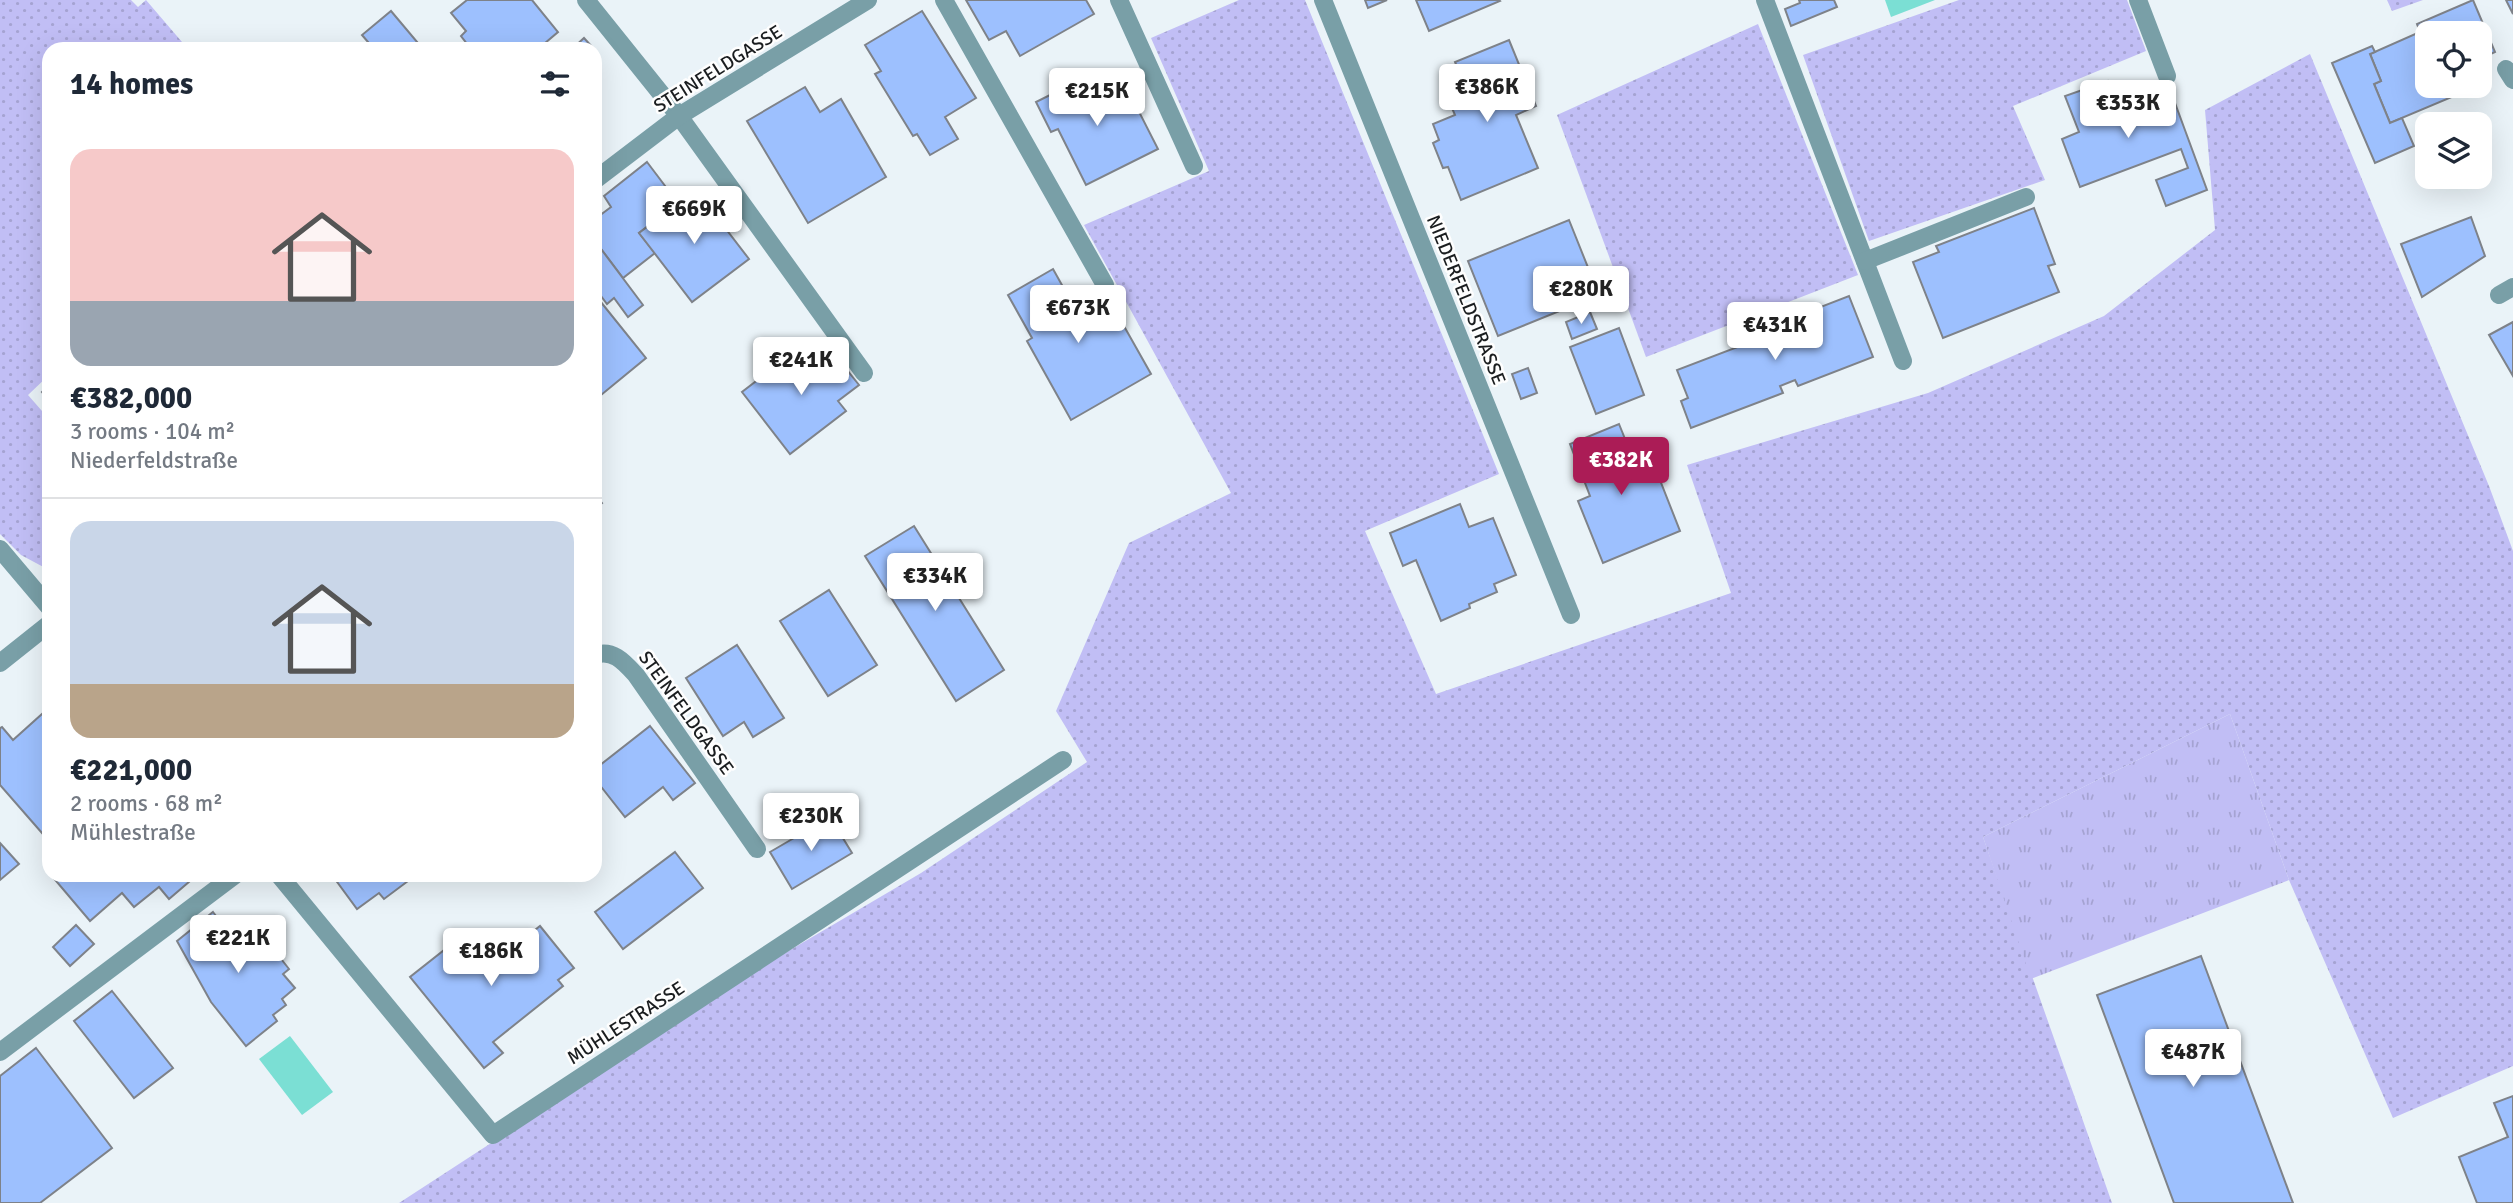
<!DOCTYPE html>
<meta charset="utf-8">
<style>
body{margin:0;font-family:Signika,sans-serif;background:#f2f2f3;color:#1f2937;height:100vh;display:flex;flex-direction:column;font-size:26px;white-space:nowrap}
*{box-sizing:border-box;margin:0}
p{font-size:23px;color:#747a83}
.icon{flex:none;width:38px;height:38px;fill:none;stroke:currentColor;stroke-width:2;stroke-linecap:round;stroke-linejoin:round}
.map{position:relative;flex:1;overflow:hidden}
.panel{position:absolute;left:42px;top:42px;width:560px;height:840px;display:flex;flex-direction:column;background:#fff;border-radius:21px;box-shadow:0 7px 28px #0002}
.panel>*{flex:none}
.fabs{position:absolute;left:2415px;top:21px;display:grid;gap:14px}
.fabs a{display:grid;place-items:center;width:77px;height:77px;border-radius:14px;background:#fff;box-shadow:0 7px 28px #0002;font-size:35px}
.price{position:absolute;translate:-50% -60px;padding:0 16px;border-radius:7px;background:#fff;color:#222;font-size:23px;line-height:46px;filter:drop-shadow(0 2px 4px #0008)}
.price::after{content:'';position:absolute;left:50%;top:42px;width:21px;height:16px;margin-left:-10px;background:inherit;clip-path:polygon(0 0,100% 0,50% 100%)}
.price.current{background:#ab1c56;color:#fff}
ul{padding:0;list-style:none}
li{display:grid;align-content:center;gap:14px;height:371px;padding:0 28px}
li+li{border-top:2px solid #e0e1e3}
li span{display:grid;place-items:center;height:217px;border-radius:21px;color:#555}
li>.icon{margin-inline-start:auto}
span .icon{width:126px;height:126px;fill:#fffc;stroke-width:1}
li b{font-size:30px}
h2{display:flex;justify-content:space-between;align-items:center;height:84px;padding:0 28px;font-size:30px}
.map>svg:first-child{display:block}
</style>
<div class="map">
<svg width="2513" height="1203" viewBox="0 0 2513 1203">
<defs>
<pattern id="grass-dots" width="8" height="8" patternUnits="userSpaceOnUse" patternTransform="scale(1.75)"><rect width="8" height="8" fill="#c1bef5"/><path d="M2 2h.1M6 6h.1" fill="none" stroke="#a5a3d2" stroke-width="1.8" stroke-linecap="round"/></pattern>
<pattern id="park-tufts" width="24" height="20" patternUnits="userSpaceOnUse" patternTransform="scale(1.75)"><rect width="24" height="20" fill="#c1bef5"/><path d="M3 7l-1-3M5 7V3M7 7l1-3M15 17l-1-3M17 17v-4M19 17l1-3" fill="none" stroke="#a5a3d2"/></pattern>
</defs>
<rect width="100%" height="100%" fill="#eaf3f8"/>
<g fill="url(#grass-dots)">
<path d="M 0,0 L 131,0 L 138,7 L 146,0 L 188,49 L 49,49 L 49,375 L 28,395 L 49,419 L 49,570 L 21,555 L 0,534 Z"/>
<path d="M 1239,0 L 1305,0 L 1499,474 L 1365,531 L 1436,694 L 1731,593 L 1687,465 L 1928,393 L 2104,316 L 2215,230 L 2205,110 L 2310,54 L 2489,486 L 2513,551 L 2513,1066 L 2393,1118 L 2289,880 L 2230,714 L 1983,837 L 2112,1203 L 399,1203 L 763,966 L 921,873 L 1087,762 L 1056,711 L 1129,543 L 1231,493 L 1084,225 L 1209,171 L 1151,38 Z"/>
<path d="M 1959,0 L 2127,0 L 2146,51 L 2013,106 L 2045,180 L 1869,241 L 1803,55 Z"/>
<path d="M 2387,0 L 2423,0 L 2392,11 Z"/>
<path d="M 1758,24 L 1858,275 L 1646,357 L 1557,115 Z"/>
</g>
<path fill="url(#park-tufts)" d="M 2230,714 L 2289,880 L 2031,979 L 1983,837 Z"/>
<g fill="#7bdfd4">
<path d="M 1885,0 L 1935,0 L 1891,17 Z"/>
<path d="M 290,1036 L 333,1092 L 302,1115 L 259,1059 Z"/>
</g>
<g fill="#9dc0fe" stroke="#7e8289" stroke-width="2">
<path d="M 467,0 L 532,0 L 558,32 L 538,49 L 471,49 L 461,36 L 466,31 L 451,13 Z"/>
<path d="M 966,0 L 1086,0 L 1094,14 L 1020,56 L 1006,31 L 989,40 Z"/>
<path d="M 1365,0 L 1387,0 L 1368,8 Z"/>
<path d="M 1416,0 L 1499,0 L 1500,1 L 1429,31 Z"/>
<path d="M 1799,0 L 1834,0 L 1837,7 L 1791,26 L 1785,9 L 1800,3 Z"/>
<path d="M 2473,0 L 2495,52 L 2480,59 L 2480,33 L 2427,33 L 2427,86 L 2464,86 L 2466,91 L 2390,123 L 2374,84 L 2381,81 L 2370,54 L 2420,32 L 2417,24 Z"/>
<path d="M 2506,0 L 2513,0 L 2513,14 Z"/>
<path d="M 391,11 L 423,49 L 374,49 L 362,35 Z"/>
<path d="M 922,11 L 976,98 L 945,117 L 958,139 L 930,155 L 917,134 L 913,136 L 875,74 L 881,71 L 865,45 Z"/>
<path d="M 584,38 L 594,49 L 572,49 Z"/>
<path d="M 1509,40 L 1536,106 L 1516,115 L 1538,168 L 1461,200 L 1448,167 L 1443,168 L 1433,143 L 1439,140 L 1433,124 L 1455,115 L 1452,108 L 1471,100 L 1455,62 Z"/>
<path d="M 2372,46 L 2375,52 L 2370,54 L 2381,81 L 2374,84 L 2390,123 L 2402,118 L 2414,146 L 2375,163 L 2332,63 Z"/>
<path d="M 1092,74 L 1108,105 L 1130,94 L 1158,149 L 1086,185 L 1058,129 L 1051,132 L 1036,102 Z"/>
<path d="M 2108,81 L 2137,109 L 2161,100 L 2164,108 L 2175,103 L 2207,190 L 2166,206 L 2156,180 L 2188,168 L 2181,149 L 2080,187 L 2062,139 L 2079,132 L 2065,96 Z"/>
<path d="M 805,87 L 820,112 L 841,99 L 886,177 L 808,223 L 747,121 Z"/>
<path d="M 647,162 L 678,203 L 639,233 L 655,253 L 623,278 L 595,241 L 595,219 L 611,207 L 604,196 Z"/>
<path d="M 696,190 L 749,259 L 692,302 L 639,233 Z"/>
<path d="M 2034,208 L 2055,264 L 2048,266 L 2059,292 L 1943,338 L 1913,262 L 1939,252 L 1936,246 Z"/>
<path d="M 2471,217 L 2485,256 L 2422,297 L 2401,244 Z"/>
<path d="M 1569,220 L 1599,295 L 1498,336 L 1468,261 Z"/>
<path d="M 595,241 L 643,305 L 628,317 L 614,298 L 607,304 L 595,288 Z"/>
<path d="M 1053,269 L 1077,312 L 1107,296 L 1151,374 L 1071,420 L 1027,341 L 1032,338 L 1008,295 Z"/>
<path d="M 596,296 L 646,358 L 595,400 L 595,296 Z"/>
<path d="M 1849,296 L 1873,357 L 1798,386 L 1795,380 L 1780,386 L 1783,393 L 1691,428 L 1681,401 L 1688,398 L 1677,370 L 1777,332 L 1774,325 Z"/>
<path d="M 1590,312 L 1597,329 L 1572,339 L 1566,322 Z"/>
<path d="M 2513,322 L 2513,376 L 2489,335 Z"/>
<path d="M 1619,328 L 1644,395 L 1596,414 L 1570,347 Z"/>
<path d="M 798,349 L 810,366 L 831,350 L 859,385 L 838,401 L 846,411 L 790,454 L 742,392 Z"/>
<path d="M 1528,368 L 1537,393 L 1521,399 L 1512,374 Z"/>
<path d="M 49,385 L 49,400 L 42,392 Z"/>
<path d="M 1619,424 L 1640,476 L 1656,470 L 1680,531 L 1603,563 L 1578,501 L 1590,496 L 1570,444 Z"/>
<path d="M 595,494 L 602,503 L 595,509 Z"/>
<path d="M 1460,504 L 1469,527 L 1493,518 L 1516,575 L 1494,584 L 1497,592 L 1469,604 L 1470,608 L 1441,621 L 1416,560 L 1403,566 L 1390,533 Z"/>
<path d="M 914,526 L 1004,670 L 956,701 L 865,556 Z"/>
<path d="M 829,590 L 877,665 L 828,696 L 780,621 Z"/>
<path d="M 737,645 L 784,718 L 753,737 L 744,722 L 723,736 L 686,678 Z"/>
<path d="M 42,714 L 49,722 L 49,827 L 42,833 L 0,785 L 0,728 L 2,727 L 13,740 Z"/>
<path d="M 650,726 L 695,783 L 673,800 L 663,787 L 625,817 L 595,779 L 595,769 Z"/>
<path d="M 830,817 L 852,853 L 792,889 L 770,852 Z"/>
<path d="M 0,843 L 19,864 L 0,880 Z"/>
<path d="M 675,852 L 703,888 L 623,949 L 595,912 Z"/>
<path d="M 51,875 L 197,875 L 169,899 L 159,887 L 134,907 L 122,893 L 90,921 Z"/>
<path d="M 332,875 L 416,875 L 384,899 L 379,893 L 357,909 Z"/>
<path d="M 213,912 L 233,938 L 253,923 L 289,969 L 283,974 L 295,988 L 282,999 L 286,1005 L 273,1015 L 277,1021 L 246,1046 L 211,1002 L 177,941 Z"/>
<path d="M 76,925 L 94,944 L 70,966 L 53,947 Z"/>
<path d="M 540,926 L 574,968 L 558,980 L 563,986 L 493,1042 L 503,1053 L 484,1068 L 410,977 L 467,932 L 493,964 Z"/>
<path d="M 2201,956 L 2293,1203 L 2174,1203 L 2097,995 Z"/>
<path d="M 112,991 L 173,1068 L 134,1098 L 74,1021 Z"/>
<path d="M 36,1048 L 112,1148 L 40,1203 L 0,1203 L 0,1076 Z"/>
<path d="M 2513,1096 L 2513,1203 L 2477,1203 L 2459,1157 L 2508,1137 L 2494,1103 Z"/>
</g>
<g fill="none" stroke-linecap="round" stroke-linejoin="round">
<g stroke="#799fa7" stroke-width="18">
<path d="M 944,0 L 1105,285"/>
<path d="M 1119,0 L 1194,166"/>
<path d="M 1765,0 L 1903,361"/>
<path d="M 2138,0 L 2167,76"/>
<path d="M 2506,69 L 2513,80"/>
<path d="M 679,116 L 864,373"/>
<path d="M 1865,261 L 2026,197"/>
<path d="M 0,549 L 49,607"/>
<path d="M 595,655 C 613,649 624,662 636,675 L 757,849"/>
<path d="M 0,1052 L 235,875"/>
</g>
<g stroke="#799fa7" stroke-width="18">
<path d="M 586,0 L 679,116"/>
<path d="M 1323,0 L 1571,615"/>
<path d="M 595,180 L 679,116 L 868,0"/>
<path d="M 2499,295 L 2513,287"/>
<path d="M 0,663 L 49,624"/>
<path d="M 279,875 L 493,1135 L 1063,760"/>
</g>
</g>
<g text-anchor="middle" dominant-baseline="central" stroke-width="5" stroke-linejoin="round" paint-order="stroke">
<g font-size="19" fill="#1a1d1f" stroke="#fefefe">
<text transform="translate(718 69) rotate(-32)">STEINFELDGASSE</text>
<text transform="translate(1466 300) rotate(68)">NIEDERFELDSTRASSE</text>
<text transform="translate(686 713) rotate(54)">STEINFELDGASSE</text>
<text transform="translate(626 1023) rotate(-33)">MÜHLESTRASSE</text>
</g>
</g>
</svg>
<div class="fabs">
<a><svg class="icon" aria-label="locate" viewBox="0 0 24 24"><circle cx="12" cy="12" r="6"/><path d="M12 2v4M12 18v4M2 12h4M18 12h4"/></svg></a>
<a><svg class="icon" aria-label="layers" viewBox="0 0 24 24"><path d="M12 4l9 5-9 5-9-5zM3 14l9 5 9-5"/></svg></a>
</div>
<b class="price" style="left:1487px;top:124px">€386K</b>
<b class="price" style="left:1097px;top:128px">€215K</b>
<b class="price" style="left:2128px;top:140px">€353K</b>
<b class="price" style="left:694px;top:246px">€669K</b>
<b class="price" style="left:1581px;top:326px">€280K</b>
<b class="price" style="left:1078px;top:345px">€673K</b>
<b class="price" style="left:1775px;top:362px">€431K</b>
<b class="price" style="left:801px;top:397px">€241K</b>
<b class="price current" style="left:1621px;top:497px">€382K</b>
<b class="price" style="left:935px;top:613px">€334K</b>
<b class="price" style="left:811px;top:853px">€230K</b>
<b class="price" style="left:238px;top:975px">€221K</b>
<b class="price" style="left:491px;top:988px">€186K</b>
<b class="price" style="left:2193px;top:1089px">€487K</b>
<section class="panel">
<h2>14 homes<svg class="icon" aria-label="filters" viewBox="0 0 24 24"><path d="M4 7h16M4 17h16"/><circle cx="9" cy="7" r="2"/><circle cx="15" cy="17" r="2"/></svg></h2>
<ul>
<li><span style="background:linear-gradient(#f6c9c9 70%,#9aa5b1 0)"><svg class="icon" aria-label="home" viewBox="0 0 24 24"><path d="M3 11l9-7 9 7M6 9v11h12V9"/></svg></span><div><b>€382,000</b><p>3 rooms · 104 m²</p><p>Niederfeldstraße</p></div></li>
<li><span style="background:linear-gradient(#c9d6e8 75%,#b9a48a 0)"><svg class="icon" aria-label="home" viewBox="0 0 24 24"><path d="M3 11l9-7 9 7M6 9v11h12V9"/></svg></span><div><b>€221,000</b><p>2 rooms · 68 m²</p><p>Mühlestraße</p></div></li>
</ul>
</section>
</div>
